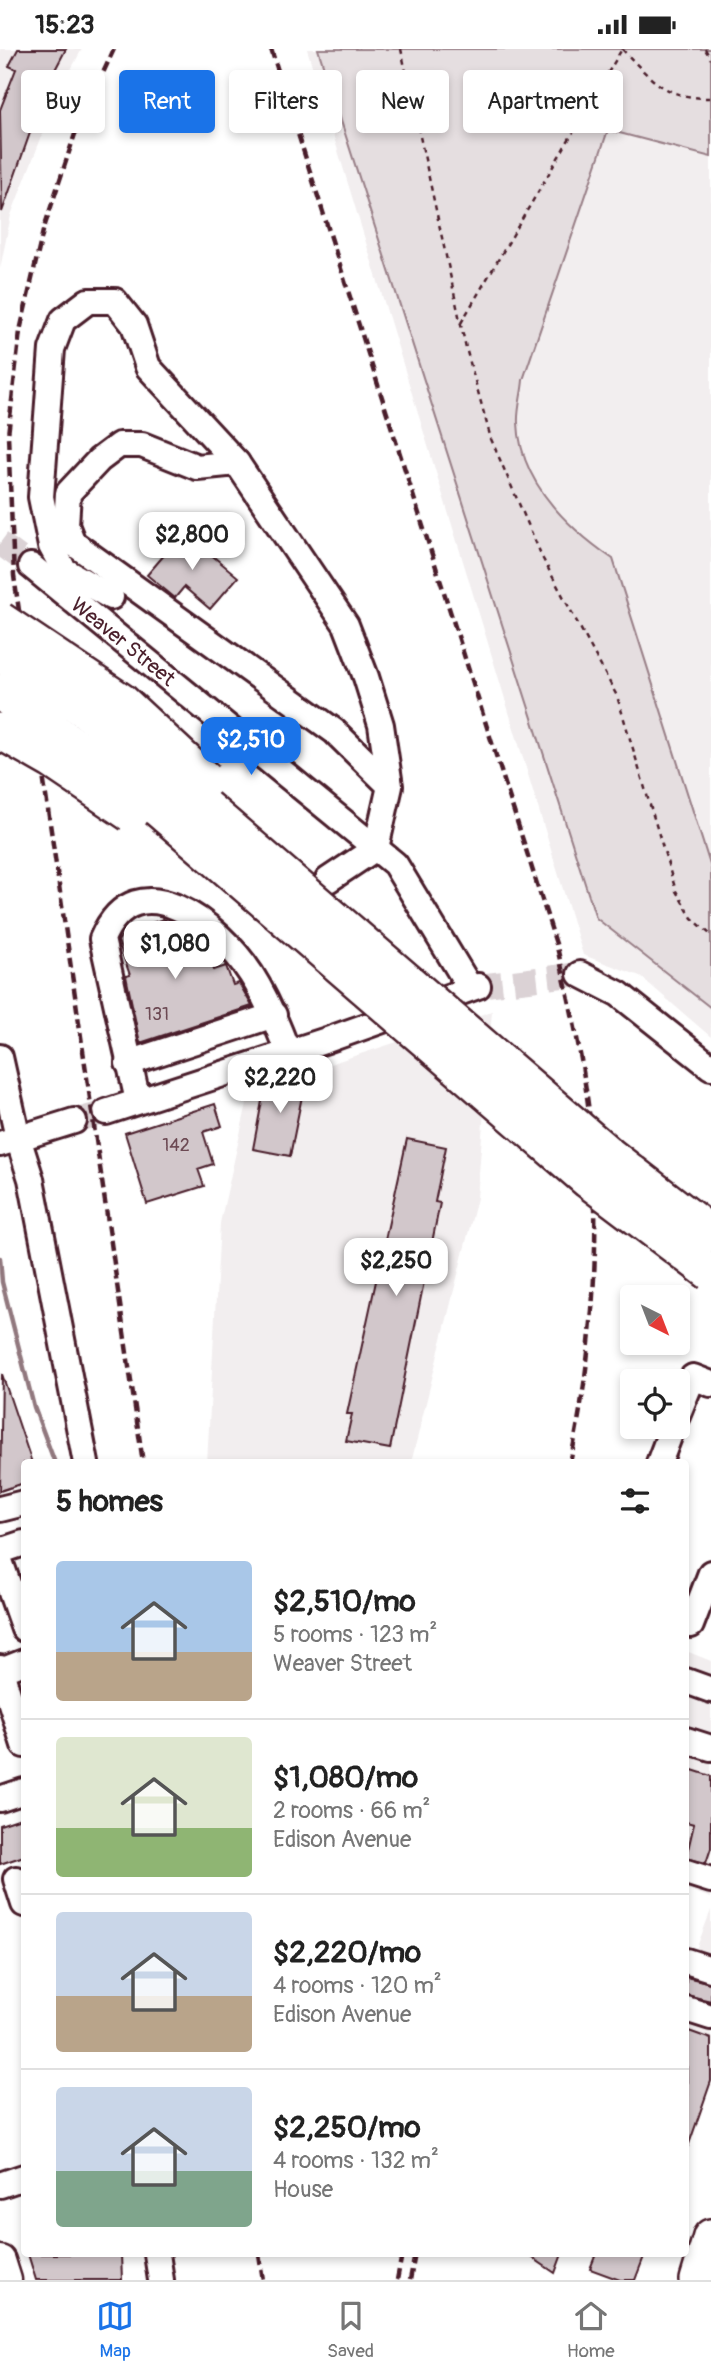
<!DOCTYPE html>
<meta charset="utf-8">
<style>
body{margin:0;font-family:Pangolin,sans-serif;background:#f2f2f2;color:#222;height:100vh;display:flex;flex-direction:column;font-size:26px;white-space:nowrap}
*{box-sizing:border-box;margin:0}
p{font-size:23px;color:#767676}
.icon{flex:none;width:38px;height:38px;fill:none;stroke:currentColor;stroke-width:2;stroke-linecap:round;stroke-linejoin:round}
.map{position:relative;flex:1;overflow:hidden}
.sheet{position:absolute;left:21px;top:1410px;width:668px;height:798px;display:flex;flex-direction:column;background:#fff;border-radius:7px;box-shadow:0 4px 10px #0003}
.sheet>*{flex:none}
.top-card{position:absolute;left:21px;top:21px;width:670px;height:63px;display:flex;gap:14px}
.needle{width:46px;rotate:138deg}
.controls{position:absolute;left:620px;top:1236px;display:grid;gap:14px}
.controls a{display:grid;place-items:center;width:70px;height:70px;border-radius:7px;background:#fff;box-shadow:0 4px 10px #0003;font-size:35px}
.price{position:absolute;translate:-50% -60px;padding:0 16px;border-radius:14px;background:#fff;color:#222;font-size:23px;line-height:46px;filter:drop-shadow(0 2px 4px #0008)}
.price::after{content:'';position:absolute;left:50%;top:42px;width:21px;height:16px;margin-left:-10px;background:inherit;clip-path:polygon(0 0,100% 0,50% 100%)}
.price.current{background:#1a73e8;color:#fff}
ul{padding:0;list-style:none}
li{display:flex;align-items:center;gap:21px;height:175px;padding:0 35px}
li+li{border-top:2px solid #e0e0e0}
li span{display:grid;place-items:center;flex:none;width:196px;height:140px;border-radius:7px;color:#555}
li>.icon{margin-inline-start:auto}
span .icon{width:84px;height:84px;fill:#fffc;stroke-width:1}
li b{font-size:30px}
h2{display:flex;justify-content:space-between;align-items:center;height:84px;padding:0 35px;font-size:30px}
.chip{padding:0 24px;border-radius:7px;background:#fff;box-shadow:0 4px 10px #0003;font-size:24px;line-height:63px}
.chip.current{background:#1a73e8;color:#fff}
.status{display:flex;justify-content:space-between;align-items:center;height:49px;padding:0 35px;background:#fff;direction:ltr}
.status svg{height:19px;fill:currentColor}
.tab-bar{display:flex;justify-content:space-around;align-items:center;height:98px;border-top:2px solid #e0e0e0;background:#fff;font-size:19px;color:#767676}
.tab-bar a{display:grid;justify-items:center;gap:4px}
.tab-bar .current{color:#1a73e8}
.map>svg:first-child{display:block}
</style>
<div class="status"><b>15:23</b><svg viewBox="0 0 49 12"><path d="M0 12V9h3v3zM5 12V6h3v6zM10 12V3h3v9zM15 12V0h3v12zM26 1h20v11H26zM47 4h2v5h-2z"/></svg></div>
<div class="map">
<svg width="711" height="2231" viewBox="0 0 711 2231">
<rect width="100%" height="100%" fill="#fff"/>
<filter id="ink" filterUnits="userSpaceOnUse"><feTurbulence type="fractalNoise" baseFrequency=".0143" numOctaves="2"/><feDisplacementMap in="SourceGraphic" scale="14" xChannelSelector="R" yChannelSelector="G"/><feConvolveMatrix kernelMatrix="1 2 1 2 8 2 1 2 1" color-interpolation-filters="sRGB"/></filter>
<g filter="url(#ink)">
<g fill="#f2eeef">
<path d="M 0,0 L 82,0 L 60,41 L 11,166 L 0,220 Z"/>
<path d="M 307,0 L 711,0 L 711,988 L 640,927 L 583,906 Z"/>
<path d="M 492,962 L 477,1149 L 411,1414 L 207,1414 L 220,1174 L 250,1041 Z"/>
<path d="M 686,1602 L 711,1612 L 711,1849 L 686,1840 Z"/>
<path d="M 711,1861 L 711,1908 L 695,1903 Z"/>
<path d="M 686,1902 L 711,1912 L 711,1990 L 686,1981 Z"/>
</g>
<path fill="#e5dee0" stroke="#987e86" stroke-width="2" d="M 318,0 L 711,0 L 711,108 L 608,81 L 523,331 C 522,345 517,361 518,374 C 520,434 568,479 613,510 L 711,819 L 711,959 L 596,869 Z"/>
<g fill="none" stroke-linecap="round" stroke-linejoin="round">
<path stroke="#91787e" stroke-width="4.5" d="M 0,1209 L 2,1233 L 34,1358 L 55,1414"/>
</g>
<g fill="#d2c7cb" stroke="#4a1f2b" stroke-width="2">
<path d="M 18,0 L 66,0 L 47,36 L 2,163 L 0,61 L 16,20 L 9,17 Z"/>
<path d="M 184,483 L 238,528 L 210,560 L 184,538 L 175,549 L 147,526 Z"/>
<path d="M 163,870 L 183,879 L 189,898 L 205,895 L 214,921 L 226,917 L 233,936 L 239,934 L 252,957 L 140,994 L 126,927 L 130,926 L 118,892 L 124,884 Z"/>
<path d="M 307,1022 L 290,1107 L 253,1100 L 265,1036 Z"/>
<path d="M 215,1055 L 222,1077 L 203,1083 L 213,1115 L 198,1120 L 204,1137 L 147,1155 L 125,1084 Z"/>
<path d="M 407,1090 L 446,1098 L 435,1153 L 440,1154 L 390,1400 L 346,1392 L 352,1365 L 347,1365 Z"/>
<path d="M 2,1325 L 32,1414 L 24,1414 L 24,1434 L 0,1442 Z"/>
<path d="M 686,1719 L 711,1727 L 711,1799 L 706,1814 L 686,1809 L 694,1775 L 686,1773 Z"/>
<path d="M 24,1768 L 24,1807 L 0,1815 L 0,1776 Z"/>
<path d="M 686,1928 L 711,1934 L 711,1952 L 686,1946 Z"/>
<path d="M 686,1981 L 711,1990 L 711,2032 L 688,2098 Z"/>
<path d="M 28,2205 L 121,2205 L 122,2231 L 36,2231 Z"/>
<path d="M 527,2205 L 562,2205 L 555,2224 Z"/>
<path d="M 596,2205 L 645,2205 L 635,2231 L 620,2231 L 590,2220 Z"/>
</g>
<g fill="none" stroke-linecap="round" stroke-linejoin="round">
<g stroke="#dbd2d5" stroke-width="24" stroke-dasharray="24 12" stroke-linecap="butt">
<path d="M 0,494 L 31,517"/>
<path d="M 478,937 L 580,925"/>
<path d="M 74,1072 L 106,1063"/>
</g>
<g stroke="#4a1f2b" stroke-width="30">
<g id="minor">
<path d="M 31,517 L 395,815 L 470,939"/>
<path d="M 111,548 L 64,521 L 51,497 L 41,448 L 52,300 L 63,271 L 88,252 L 115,252 L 134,276 L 148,318 L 237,414"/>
<path d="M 328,831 L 376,799 L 390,737 L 381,676 L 366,628 L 346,576 L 237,414 L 197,418 L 142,396 L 119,396 L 99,411 L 68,444 L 66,476 L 73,494 L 334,682 L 390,737"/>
<path d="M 580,925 L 619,945 L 711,1018"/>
<path d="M 0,1008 L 18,1089 L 31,1130 L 86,1414"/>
<path d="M 128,1014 L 274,966"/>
<path d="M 138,1052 L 102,890 C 137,808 220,877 251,925 C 267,950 278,977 288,1004"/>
<path d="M 106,1063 L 327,991 L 478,937"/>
<path d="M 0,1095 L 74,1072"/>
<path d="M 677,1367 L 693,1328 L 711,1335"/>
<path d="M 659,1414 L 673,1377"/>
<path d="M 0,1460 L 24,1454"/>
<path d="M 0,1502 L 24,1494"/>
<path d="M 0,1512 L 24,1580"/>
<path d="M 686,1574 L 691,1576 L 711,1524"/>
<path d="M 0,1619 L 24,1696"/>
<path d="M 1,1622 L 24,1613"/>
<path d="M 686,1632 L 711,1641"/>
<path d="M 686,1691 L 711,1699"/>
<path d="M 0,1750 L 24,1742"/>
<path d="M 686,1823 L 711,1831"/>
<path d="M 16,1830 L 24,1855"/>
<path d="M 686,1912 L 711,1920"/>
<path d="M 686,1960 L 711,1968"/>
<path d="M 0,2136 L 24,2128"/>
<path d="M 157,2205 L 161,2231"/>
</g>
</g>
<g stroke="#4a1f2b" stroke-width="35">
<path id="major" d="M 0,2212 L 6,2231"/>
</g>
<g stroke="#4a1f2b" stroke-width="40">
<path id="highway" d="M 698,2231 L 711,2188"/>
</g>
<g stroke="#4a1f2b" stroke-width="2.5" stroke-dasharray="5 5" stroke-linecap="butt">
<path d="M 401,0 L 466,299 L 491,390 L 543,510 L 617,647 L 676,842 L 692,869 L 711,886"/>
<path d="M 622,0 C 653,32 664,49 711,49"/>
<path d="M 705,0 L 711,10"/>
<path d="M 461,274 L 622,0"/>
</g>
<use href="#minor" stroke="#fff" stroke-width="24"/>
<use href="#major" stroke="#fff" stroke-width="30"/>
<use href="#highway" stroke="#fff" stroke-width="35"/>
<g stroke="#4a1f2b" stroke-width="4.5" stroke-dasharray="10 5" stroke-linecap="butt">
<path d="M 114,0 L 75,85 L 43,182 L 20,282 L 8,386 L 14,527 L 143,1414"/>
<path d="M 271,0 L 557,898 C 571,958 585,1020 591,1081 C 601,1190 593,1307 570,1414"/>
<path d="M 259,2205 L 263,2231"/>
<path d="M 397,2231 L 402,2205"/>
<path d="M 410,2231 L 415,2205"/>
</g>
<g stroke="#4a1f2b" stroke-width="40" stroke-linecap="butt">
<g id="highway-bridge">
<path d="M 0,571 L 121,652 L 206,731"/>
<path d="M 0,605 L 86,662 L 155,715 L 609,1106 L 711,1185"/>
<path d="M 0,643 L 135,740 L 588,1131 L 711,1224"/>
<path d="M 0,682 L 51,711 L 131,765"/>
</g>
</g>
<use href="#highway-bridge" stroke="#fff" stroke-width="35"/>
</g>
</g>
<g text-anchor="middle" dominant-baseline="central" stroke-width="5" stroke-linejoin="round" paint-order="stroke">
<g font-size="18" fill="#6c4953">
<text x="157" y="965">131</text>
<text x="176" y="1096">142</text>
</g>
<g font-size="21" fill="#4a1f2b" stroke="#fff">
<text transform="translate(123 593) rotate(39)">Weaver Street</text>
</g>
</g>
</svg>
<div class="controls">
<a><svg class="needle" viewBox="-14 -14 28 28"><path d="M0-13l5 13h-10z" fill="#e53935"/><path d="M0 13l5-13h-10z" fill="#767676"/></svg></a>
<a><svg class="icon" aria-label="locate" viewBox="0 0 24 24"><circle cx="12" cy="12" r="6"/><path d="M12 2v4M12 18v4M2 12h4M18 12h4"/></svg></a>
</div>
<b class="price" style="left:192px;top:523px">$2,800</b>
<b class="price current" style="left:251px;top:728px">$2,510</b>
<b class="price" style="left:175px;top:932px">$1,080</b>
<b class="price" style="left:280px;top:1066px">$2,220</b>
<b class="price" style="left:396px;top:1249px">$2,250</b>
<div class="top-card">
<a class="chip">Buy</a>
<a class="chip current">Rent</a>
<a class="chip">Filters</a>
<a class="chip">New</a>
<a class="chip">Apartment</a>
</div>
<section class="sheet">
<h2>5 homes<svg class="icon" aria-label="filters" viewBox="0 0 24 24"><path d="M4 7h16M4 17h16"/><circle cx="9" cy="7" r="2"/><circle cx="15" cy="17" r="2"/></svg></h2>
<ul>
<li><span style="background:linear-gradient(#a9c7e8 65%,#b9a48a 0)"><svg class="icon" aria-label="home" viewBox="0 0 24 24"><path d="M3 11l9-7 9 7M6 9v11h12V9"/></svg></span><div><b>$2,510/mo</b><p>5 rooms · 123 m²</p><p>Weaver Street</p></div></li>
<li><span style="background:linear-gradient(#dfe7d0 65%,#8fb573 0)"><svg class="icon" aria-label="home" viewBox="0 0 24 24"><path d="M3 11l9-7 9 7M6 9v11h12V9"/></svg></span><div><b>$1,080/mo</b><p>2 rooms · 66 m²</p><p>Edison Avenue</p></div></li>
<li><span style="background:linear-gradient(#c9d6e8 60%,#b9a48a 0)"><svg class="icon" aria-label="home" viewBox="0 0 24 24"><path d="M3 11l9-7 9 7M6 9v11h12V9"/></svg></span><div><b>$2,220/mo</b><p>4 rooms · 120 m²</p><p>Edison Avenue</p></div></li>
<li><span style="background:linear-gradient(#c9d6e8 60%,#7fa58c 0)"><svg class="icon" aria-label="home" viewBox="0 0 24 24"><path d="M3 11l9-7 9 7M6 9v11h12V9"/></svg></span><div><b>$2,250/mo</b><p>4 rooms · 132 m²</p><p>House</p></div></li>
</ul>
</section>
</div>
<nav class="tab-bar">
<a class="current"><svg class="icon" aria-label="map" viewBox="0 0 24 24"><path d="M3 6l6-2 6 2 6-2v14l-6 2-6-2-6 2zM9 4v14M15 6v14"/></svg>Map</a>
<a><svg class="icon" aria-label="saved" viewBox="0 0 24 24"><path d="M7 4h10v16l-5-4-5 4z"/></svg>Saved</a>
<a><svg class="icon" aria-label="home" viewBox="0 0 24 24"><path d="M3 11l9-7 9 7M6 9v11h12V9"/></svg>Home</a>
</nav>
